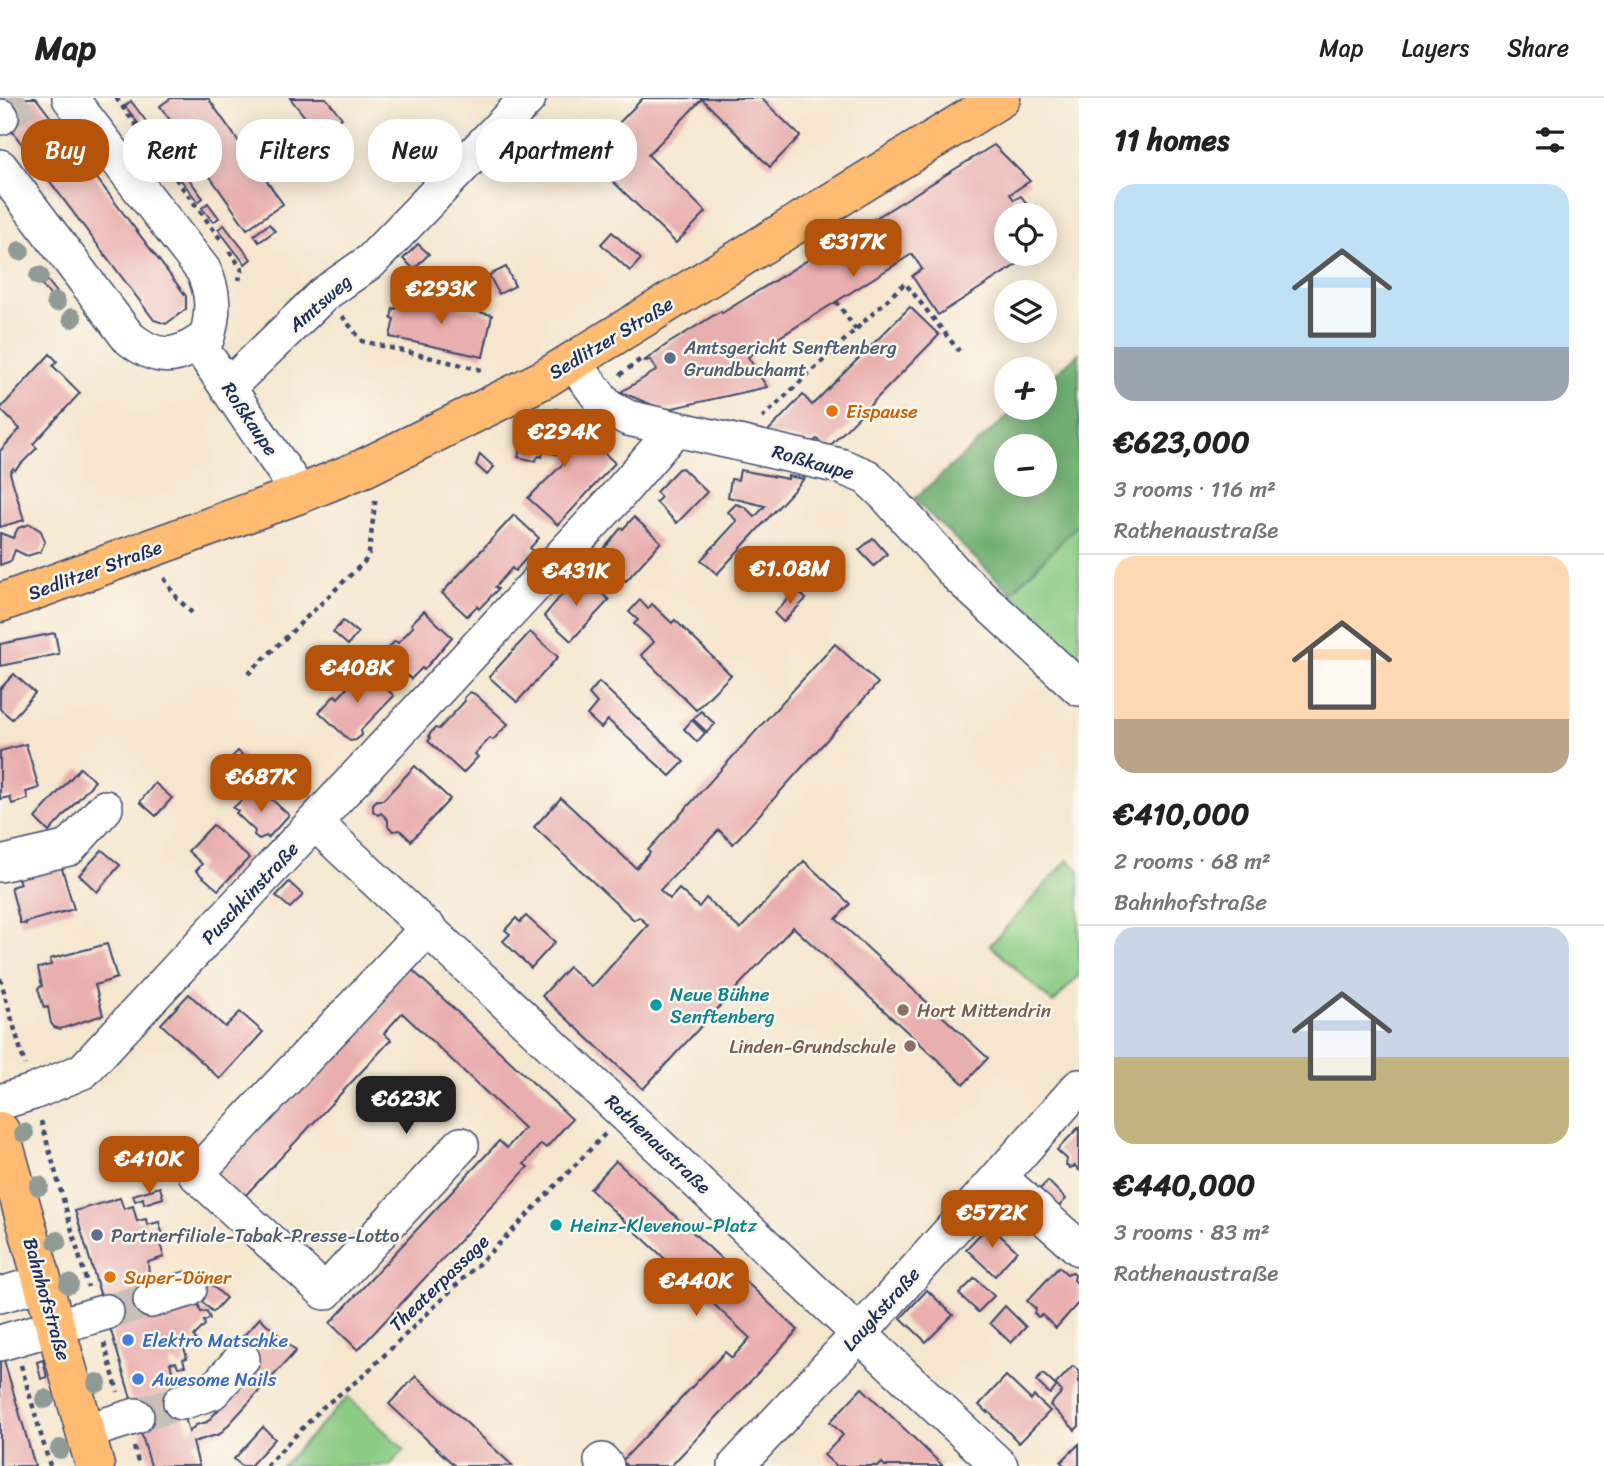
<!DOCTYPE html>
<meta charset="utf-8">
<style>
body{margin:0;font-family:Sriracha,sans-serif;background:#f2f2f2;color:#222;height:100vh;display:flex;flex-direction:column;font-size:26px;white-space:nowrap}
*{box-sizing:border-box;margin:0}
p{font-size:23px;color:#767676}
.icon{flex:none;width:38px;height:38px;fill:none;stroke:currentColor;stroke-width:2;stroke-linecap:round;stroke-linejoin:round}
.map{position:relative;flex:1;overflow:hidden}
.panel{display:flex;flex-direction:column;background:#fff;width:525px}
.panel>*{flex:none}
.guide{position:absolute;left:21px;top:21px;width:665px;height:63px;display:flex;gap:14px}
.buttons{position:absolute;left:994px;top:105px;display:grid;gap:14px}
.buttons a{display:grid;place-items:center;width:63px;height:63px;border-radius:50%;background:#fff;box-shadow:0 4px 18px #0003;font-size:35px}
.price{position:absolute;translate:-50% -60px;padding:0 16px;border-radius:14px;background:#b45309;color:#fff;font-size:23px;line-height:46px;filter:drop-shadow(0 2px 4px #0008)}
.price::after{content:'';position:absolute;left:50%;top:42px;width:21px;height:16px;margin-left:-10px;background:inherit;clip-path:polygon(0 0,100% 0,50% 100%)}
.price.current{background:#222;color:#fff}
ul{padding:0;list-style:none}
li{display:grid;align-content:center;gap:14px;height:371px;padding:0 35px}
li+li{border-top:2px solid #e0e0e0}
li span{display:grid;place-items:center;height:217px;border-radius:21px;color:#555}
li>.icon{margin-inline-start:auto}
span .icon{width:126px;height:126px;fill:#fffc;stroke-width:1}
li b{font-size:30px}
h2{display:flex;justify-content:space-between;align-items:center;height:84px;padding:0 35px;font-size:30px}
.tag{padding:0 24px;border-radius:28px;background:#fff;box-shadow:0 4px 18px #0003;font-size:24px;line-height:63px}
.tag.current{background:#b45309;color:#fff}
header{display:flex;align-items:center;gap:42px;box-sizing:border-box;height:98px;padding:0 35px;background:#fff;border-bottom:2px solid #e0e0e0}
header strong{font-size:33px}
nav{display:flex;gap:38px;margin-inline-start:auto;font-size:24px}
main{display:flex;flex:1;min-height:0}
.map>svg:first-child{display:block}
</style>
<header>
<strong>Map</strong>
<nav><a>Map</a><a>Layers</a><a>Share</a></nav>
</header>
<main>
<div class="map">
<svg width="1079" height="1368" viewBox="0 0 1079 1368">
<rect width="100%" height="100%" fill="#fbf7ec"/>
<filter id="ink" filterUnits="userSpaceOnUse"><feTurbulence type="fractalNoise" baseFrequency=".0143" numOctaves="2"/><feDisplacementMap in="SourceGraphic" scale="14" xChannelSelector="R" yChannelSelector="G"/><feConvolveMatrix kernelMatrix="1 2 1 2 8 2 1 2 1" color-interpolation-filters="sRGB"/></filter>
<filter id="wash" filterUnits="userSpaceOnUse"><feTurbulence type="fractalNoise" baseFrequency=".00686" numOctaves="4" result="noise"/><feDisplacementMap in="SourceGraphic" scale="28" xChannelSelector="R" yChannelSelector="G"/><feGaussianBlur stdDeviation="1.57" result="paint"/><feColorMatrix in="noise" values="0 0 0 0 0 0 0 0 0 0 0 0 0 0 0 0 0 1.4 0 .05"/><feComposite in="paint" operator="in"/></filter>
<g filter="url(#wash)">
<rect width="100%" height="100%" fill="#f5e6ce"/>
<g fill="#8bcb83" stroke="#537d70" stroke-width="2">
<path d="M 1079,425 L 1079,560 L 1011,495 Z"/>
<path d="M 1068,762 L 1079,772 L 1079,877 L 1053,905 L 990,847 Z"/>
<path d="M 348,1299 L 405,1352 L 389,1368 L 282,1368 Z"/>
</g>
<path fill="#70af71" stroke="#466f68" stroke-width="2" fill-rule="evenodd" d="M 1079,255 L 1079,425 L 1011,495 L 914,401 L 1017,310 L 1045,310 L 1045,285 ZM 1006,348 L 1045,348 L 1045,387 L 1006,387 Z"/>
<g id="blocks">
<g fill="#e9afae">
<path d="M 0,0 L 36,0 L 186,198 L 186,211 L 166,226 L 154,222 L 0,17 Z"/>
<path d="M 171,0 L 208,0 L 283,106 L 247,131 L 160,8 Z"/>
<path d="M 290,0 L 326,0 L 342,20 L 320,38 Z"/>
<path d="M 643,0 L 761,0 L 800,38 L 770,69 L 702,1 L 648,57 L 706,114 L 676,145 L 587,58 Z"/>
<path d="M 131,3 L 157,38 L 151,42 L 125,8 Z"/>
<path d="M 161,44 L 172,59 L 167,63 L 155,48 Z"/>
<path d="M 994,47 L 1030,83 L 1010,96 L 1014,102 L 1021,98 L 1035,117 L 1006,117 L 1006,156 L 1033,156 L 938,217 L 912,178 L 922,171 L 912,156 L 748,259 L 767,289 L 664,312 L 621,294 L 657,272 L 651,262 L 644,263 L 666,247 L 721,213 L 722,215 Z"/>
<path d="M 177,65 L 203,100 L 198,104 L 171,69 Z"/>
<path d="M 208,105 L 219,120 L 213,124 L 202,110 Z"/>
<path d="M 269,126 L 275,133 L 259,144 L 254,137 Z"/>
<path d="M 224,127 L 251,161 L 245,166 L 218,131 Z"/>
<path d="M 612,134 L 641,161 L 630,173 L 601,146 Z"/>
<path d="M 418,146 L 429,156 L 414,171 L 403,161 Z"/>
<path d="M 506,169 L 515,188 L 499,196 L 489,177 Z"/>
<path d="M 47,182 L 59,197 L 53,201 L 42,187 Z"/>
<path d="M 400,196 L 492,217 L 483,259 L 390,239 L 394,221 L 391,220 L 393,210 L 396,211 Z"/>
<path d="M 910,209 L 939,237 L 828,350 L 817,341 L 813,344 L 766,335 L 803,297 L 812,307 Z"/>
<path d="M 50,256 L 57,263 L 53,268 L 80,295 L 33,346 L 37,350 L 15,372 L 13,370 L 10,375 L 24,422 L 0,429 L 0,353 L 20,331 L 0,311 Z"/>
<path d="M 527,325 L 587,339 L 615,365 L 558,427 L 528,400 L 566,363 L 564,358 L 543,353 L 542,359 L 539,358 L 535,363 L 518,359 Z"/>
<path d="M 480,356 L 494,369 L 487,377 L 476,367 Z"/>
<path d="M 682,370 L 707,394 L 677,425 L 656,404 L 661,399 L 656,394 L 678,371 Z"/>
<path d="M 740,372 L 788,381 L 788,378 L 804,381 L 717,476 L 701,462 L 737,423 L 728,414 L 736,406 L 745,409 L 755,419 L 765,408 L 728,399 L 731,381 L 738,382 Z"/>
<path d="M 514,417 L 539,440 L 530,450 L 533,453 L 515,473 L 512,470 L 495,489 L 498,491 L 479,511 L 477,508 L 467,518 L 442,495 Z"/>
<path d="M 634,419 L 661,444 L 626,483 L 598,458 L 621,430 L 623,431 Z"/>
<path d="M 30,426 L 41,433 L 45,444 L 40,454 L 27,458 L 15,452 L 11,463 L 0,467 L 0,435 L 13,440 L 18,430 Z"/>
<path d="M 873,440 L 887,456 L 874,468 L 859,452 Z"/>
<path d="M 581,477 L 609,502 L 571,543 L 544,518 L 573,483 L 575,484 Z"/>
<path d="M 797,492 L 806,501 L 783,524 L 774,515 Z"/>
<path d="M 640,502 L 648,511 L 652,506 L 672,525 L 675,522 L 731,577 L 696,612 L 641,557 L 654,544 L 634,526 L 638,522 L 629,514 Z"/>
<path d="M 424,513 L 452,539 L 424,572 L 422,570 L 411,581 L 383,555 L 395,543 L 398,545 L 413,529 L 411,526 Z"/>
<path d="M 343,523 L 358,535 L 348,547 L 333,534 Z"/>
<path d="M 530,534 L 558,559 L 517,604 L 489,579 Z"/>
<path d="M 55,535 L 59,556 L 0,568 L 0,546 Z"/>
<path d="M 835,546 L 878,585 L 733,746 L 719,732 L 660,792 L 670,801 L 679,791 L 699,809 L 706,800 L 740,831 L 804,763 L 850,806 L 836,821 L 988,960 L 964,986 L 793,829 L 643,991 L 542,898 L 569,869 L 592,889 L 648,827 L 639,819 L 634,822 L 534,729 L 561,700 L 636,770 L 650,755 L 648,752 Z"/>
<path d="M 363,568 L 394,598 L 361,632 L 362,637 L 356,642 L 350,643 L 319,614 L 335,597 L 338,600 L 352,585 L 349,583 Z"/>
<path d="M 14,576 L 35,595 L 12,621 L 0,611 L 0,591 Z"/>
<path d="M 599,584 L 684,664 L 670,678 L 608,622 L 601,630 L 587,617 L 597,605 L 589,596 Z"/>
<path d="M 470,594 L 475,596 L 508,626 L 493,642 L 490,640 L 475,656 L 478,659 L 463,675 L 428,643 L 430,641 L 429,637 L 435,630 L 439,631 L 465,603 L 464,600 Z"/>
<path d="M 701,613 L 715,626 L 707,634 L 693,621 Z"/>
<path d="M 692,622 L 705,635 L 697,644 L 684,631 Z"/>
<path d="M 26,646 L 39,690 L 26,694 L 28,701 L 12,706 L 10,699 L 0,701 L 0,653 Z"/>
<path d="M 238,653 L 254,668 L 236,687 L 220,671 Z"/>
<path d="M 415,668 L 450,701 L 411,743 L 400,732 L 393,733 L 388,728 L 388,722 L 381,715 L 378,717 L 373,713 L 373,706 L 377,702 L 383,702 Z"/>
<path d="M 80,670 L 95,683 L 49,734 L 35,720 Z"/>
<path d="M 155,685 L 172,700 L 156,718 L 140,704 Z"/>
<path d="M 259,690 L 289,717 L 268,740 L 266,738 L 259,741 L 254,737 L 255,733 L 236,715 L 238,713 L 233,710 L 246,698 L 249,701 Z"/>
<path d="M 213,727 L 249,760 L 218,792 L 196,773 L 202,766 L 188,753 Z"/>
<path d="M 102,752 L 120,767 L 97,794 L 79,777 Z"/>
<path d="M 58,757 L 74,811 L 26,824 L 26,826 L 20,825 L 11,789 L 20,786 L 15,770 Z"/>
<path d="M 289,784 L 303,797 L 290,810 L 276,798 Z"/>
<path d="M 526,818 L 555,844 L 531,870 L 503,843 L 510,836 L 505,832 L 516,820 L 520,824 Z"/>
<path d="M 107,846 L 117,880 L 95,887 L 103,917 L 60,931 L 54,929 L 51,925 L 48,909 L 44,910 L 38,890 L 42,888 L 38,870 L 51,867 L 50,861 Z"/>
<path d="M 407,867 L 572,1021 L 546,1050 L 541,1046 L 524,1066 L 528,1069 L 358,1252 L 330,1225 L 499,1043 L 507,1050 L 524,1030 L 402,915 L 384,935 L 391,942 L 242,1101 L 214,1074 Z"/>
<path d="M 189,896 L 225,929 L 240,914 L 263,934 L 220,981 L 161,926 Z"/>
<path d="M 1079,1029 L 1079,1072 L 1075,1068 L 1070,1070 L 1066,1067 L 1067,1061 L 1057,1052 Z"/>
<path d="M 616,1063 L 798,1232 L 671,1368 L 627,1368 L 622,1363 L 725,1254 L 732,1260 L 750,1240 L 590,1091 Z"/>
<path d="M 1048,1083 L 1066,1101 L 1052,1116 L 1033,1098 Z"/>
<path d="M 160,1089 L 163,1100 L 144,1106 L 143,1100 L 135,1103 L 133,1097 Z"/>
<path d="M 120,1100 L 124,1111 L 133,1108 L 137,1123 L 146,1121 L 147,1127 L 159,1124 L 164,1141 L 159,1142 L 164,1159 L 148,1164 L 149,1176 L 144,1178 L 156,1217 L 198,1205 L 201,1214 L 207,1213 L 210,1221 L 204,1223 L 205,1227 L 194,1238 L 196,1242 L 183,1246 L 187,1260 L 183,1261 L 185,1268 L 178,1269 L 176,1264 L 170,1265 L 189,1334 L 196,1327 L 207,1324 L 259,1268 L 237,1245 L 260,1220 L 296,1253 L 220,1336 L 193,1344 L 199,1368 L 151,1368 L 90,1162 L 75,1113 Z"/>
<path d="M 989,1127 L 1017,1153 L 995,1178 L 966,1151 Z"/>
<path d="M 1059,1169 L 1067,1176 L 1072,1174 L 1075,1177 L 1074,1182 L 1079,1187 L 1079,1204 L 1056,1230 L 1042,1217 L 1038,1219 L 1034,1215 L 1036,1211 L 1027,1203 Z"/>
<path d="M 975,1180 L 994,1198 L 978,1214 L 959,1196 Z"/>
<path d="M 205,1181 L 226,1200 L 213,1214 L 192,1194 Z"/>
<path d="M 927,1192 L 953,1217 L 926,1244 L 901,1220 Z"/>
<path d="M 1005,1208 L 1026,1229 L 1011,1245 L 990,1225 Z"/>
<path d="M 0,1252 L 1,1252 L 35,1368 L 0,1368 Z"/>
<path d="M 43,1262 L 47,1279 L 41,1281 L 37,1264 Z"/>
<path d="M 1073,1268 L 1079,1273 L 1079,1328 L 1075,1332 L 1050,1307 L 1062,1294 L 1057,1288 L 1050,1296 L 1036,1283 L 1043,1276 L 1055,1287 Z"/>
<path d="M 416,1278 L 513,1368 L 455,1368 L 389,1306 Z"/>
<path d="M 1006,1278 L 1031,1302 L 1034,1298 L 1050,1313 L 1019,1345 L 988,1313 L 987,1315 L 979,1307 Z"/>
<path d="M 862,1290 L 943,1368 L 885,1368 L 882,1365 L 879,1368 L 836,1368 L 824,1357 L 843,1337 L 830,1324 Z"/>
<path d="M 263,1329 L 275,1341 L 250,1368 L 242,1368 L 234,1361 Z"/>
<path d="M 1079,1346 L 1079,1368 L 1065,1368 L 1061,1364 Z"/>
</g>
</g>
</g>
<g filter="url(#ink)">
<use href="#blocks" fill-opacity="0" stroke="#3c4a6f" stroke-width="2"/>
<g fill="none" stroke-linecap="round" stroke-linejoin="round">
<g stroke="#c9c1b8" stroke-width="35" stroke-dasharray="35 18" stroke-linecap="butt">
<path d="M 1,19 L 26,0"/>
<path d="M 106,1214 L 151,1202"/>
<path d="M 136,1318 L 181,1304"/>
</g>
<g stroke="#3c4a6f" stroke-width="38">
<g id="minor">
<path d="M 0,19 L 1,19"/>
<path d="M 0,69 L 128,239 C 158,264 178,261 207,239 C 214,214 214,194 203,172 L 70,0"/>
<path d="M 198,246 L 300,396"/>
<path d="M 573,264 L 607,309 L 628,320 L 840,368 L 867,379 L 886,397 L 956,476 L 1079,590"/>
<path d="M 228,289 L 324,196 L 371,163 L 528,0"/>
<path d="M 315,725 L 1000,1368"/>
<path d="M 0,766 L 69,750 L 105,710"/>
<path d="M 428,830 L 196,1076 L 325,1194 L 461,1047"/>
<path d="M 0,1004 L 33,994 L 83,973 L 612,404 L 674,332"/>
<path d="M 999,1079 L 1079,1150"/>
<path d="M 0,1197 L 42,1185"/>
<path d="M 151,1202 L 189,1191"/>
<path d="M 0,1245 L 106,1214"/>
<path d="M 181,1304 L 212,1294 L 242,1261"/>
<path d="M 85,1334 L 136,1318"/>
<path d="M 602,1363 L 606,1368"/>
<path d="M 736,1368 L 859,1236 L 1079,989"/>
</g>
</g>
<g stroke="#3c4a6f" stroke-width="41">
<g id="major">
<path d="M 0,505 L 300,396 L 364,370 L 544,281 L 1001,0"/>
<path d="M 0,1033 L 95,1368"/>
</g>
</g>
<g stroke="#3c4a6f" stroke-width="4.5" stroke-dasharray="5 5" stroke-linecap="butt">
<path d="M 116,0 L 222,143"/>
<path d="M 229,153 L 242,171 L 239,182"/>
<path d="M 836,203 L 856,232"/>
<path d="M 342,218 L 362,243 L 486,273"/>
<path d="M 620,277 L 641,261"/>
<path d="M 554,312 L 576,314"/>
<path d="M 762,320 L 905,185 L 959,253"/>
<path d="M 164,480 L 177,500 L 192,515"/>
<path d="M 248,576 L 365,463 L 369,455 L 376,397"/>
<path d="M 0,880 L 25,967"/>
<path d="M 41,1023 L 88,1189"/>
<path d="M 104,1245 L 118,1294"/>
<path d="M 21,1267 L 50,1368"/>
<path d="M 134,1349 L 139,1368"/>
<path d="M 266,1368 L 323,1309 L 363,1278 L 509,1136 L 605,1036"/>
</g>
<use href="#minor" stroke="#fff" stroke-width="35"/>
<use href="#major" stroke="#febb71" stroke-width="38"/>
</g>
<g fill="#909b96">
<circle cx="20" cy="153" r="10"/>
<circle cx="39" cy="178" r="10"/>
<circle cx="56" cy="204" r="10"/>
<circle cx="72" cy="220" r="10"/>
<circle cx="24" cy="1035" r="10"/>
<circle cx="39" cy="1088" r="10"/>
<circle cx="57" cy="1143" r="10"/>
<circle cx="69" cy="1186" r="10"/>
<circle cx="97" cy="1285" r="10"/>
<circle cx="45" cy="1301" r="10"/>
<circle cx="60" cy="1351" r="10"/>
</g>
</g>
<g fill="#5c6f8a" stroke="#fbf7ec" stroke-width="2.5">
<circle cx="670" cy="260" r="7"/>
<circle cx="97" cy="1137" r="7"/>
</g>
<g fill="#e8710a" stroke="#fbf7ec" stroke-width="2.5">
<circle cx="832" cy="313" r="7"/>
<circle cx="110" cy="1179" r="7"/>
</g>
<g fill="#0f9aa8" stroke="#fbf7ec" stroke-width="2.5">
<circle cx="656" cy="907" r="7"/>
<circle cx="556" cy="1127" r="7"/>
</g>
<g fill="#8d6e63" stroke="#fbf7ec" stroke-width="2.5">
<circle cx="903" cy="912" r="7"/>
<circle cx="910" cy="948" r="7"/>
</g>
<g fill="#3f7fe0" stroke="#fbf7ec" stroke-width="2.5">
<circle cx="128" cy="1242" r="7"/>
<circle cx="138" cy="1281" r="7"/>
</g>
<g text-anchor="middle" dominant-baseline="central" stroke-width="5" stroke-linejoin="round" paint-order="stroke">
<g font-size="19" fill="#1b2f5e" stroke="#fbf7ec">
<text transform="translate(320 205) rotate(-41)">Amtsweg</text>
<text transform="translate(611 240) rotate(-31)">Sedlitzer Straße</text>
<text transform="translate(250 321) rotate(56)">Roßkaupe</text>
<text transform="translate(813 364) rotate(16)">Roßkaupe</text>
<text transform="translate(95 472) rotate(-20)">Sedlitzer Straße</text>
<text transform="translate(250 795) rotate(-47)">Puschkinstraße</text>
<text transform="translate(658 1046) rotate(43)">Rathenaustraße</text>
<text transform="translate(439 1185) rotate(-44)">Theaterpassage</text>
<text transform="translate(47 1201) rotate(74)">Bahnhofstraße</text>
<text transform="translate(881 1211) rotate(-48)">Laugkstraße</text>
</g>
<g font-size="19" fill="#4e5e75" stroke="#fbf7ec" text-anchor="start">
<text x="684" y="249">Amtsgericht Senftenberg<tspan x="684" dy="22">Grundbuchamt</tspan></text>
<text x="111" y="1137">Partnerfiliale-Tabak-Presse-Lotto</text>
</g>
<g font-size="19" fill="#c56008" stroke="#fbf7ec" text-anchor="start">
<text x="846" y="313">Eispause</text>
<text x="124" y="1179">Super-Döner</text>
</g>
<g font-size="19" fill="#0d838f" stroke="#fbf7ec" text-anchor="start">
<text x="670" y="896">Neue Bühne<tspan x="670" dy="22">Senftenberg</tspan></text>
<text x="570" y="1127">Heinz-Klevenow-Platz</text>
</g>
<g font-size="19" fill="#785e54" stroke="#fbf7ec" text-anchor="start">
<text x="917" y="912">Hort Mittendrin</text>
<text x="896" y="948" text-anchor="end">Linden-Grundschule</text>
</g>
<g font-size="19" fill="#366cbe" stroke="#fbf7ec" text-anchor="start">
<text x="142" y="1242">Elektro Matschke</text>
<text x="152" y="1281">Awesome Nails</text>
</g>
</g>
</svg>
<div class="buttons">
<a><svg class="icon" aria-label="locate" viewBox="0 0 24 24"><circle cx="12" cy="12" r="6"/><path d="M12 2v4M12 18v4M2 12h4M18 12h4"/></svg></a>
<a><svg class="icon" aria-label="layers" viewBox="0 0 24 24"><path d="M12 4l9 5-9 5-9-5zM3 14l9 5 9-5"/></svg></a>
<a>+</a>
<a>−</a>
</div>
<b class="price" style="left:853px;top:181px">€317K</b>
<b class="price" style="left:441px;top:228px">€293K</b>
<b class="price" style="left:564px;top:371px">€294K</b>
<b class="price" style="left:790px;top:508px">€1.08M</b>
<b class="price" style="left:576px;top:510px">€431K</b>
<b class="price" style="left:357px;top:607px">€408K</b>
<b class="price" style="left:261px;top:716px">€687K</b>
<b class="price current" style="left:406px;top:1038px">€623K</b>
<b class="price" style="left:149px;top:1098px">€410K</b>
<b class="price" style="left:992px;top:1152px">€572K</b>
<b class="price" style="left:696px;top:1220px">€440K</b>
<div class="guide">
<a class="tag current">Buy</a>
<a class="tag">Rent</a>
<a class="tag">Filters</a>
<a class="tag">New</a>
<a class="tag">Apartment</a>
</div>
</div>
<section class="panel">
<h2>11 homes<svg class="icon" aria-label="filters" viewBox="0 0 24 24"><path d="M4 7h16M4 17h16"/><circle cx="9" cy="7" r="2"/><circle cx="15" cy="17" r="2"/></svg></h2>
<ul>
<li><span style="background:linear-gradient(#bfe0f5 75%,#9aa5b1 0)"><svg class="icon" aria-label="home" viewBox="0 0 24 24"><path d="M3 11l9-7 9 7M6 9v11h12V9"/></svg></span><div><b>€623,000</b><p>3 rooms · 116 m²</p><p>Rathenaustraße</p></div></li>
<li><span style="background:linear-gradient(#ffd9b3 75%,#b9a48a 0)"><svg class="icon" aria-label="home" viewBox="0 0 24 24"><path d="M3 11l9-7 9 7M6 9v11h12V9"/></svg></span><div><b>€410,000</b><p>2 rooms · 68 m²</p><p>Bahnhofstraße</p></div></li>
<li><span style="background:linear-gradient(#c9d6e8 60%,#c2b280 0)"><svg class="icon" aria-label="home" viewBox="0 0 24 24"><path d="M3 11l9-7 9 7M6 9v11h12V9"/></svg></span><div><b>€440,000</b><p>3 rooms · 83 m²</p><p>Rathenaustraße</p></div></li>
</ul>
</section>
</main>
